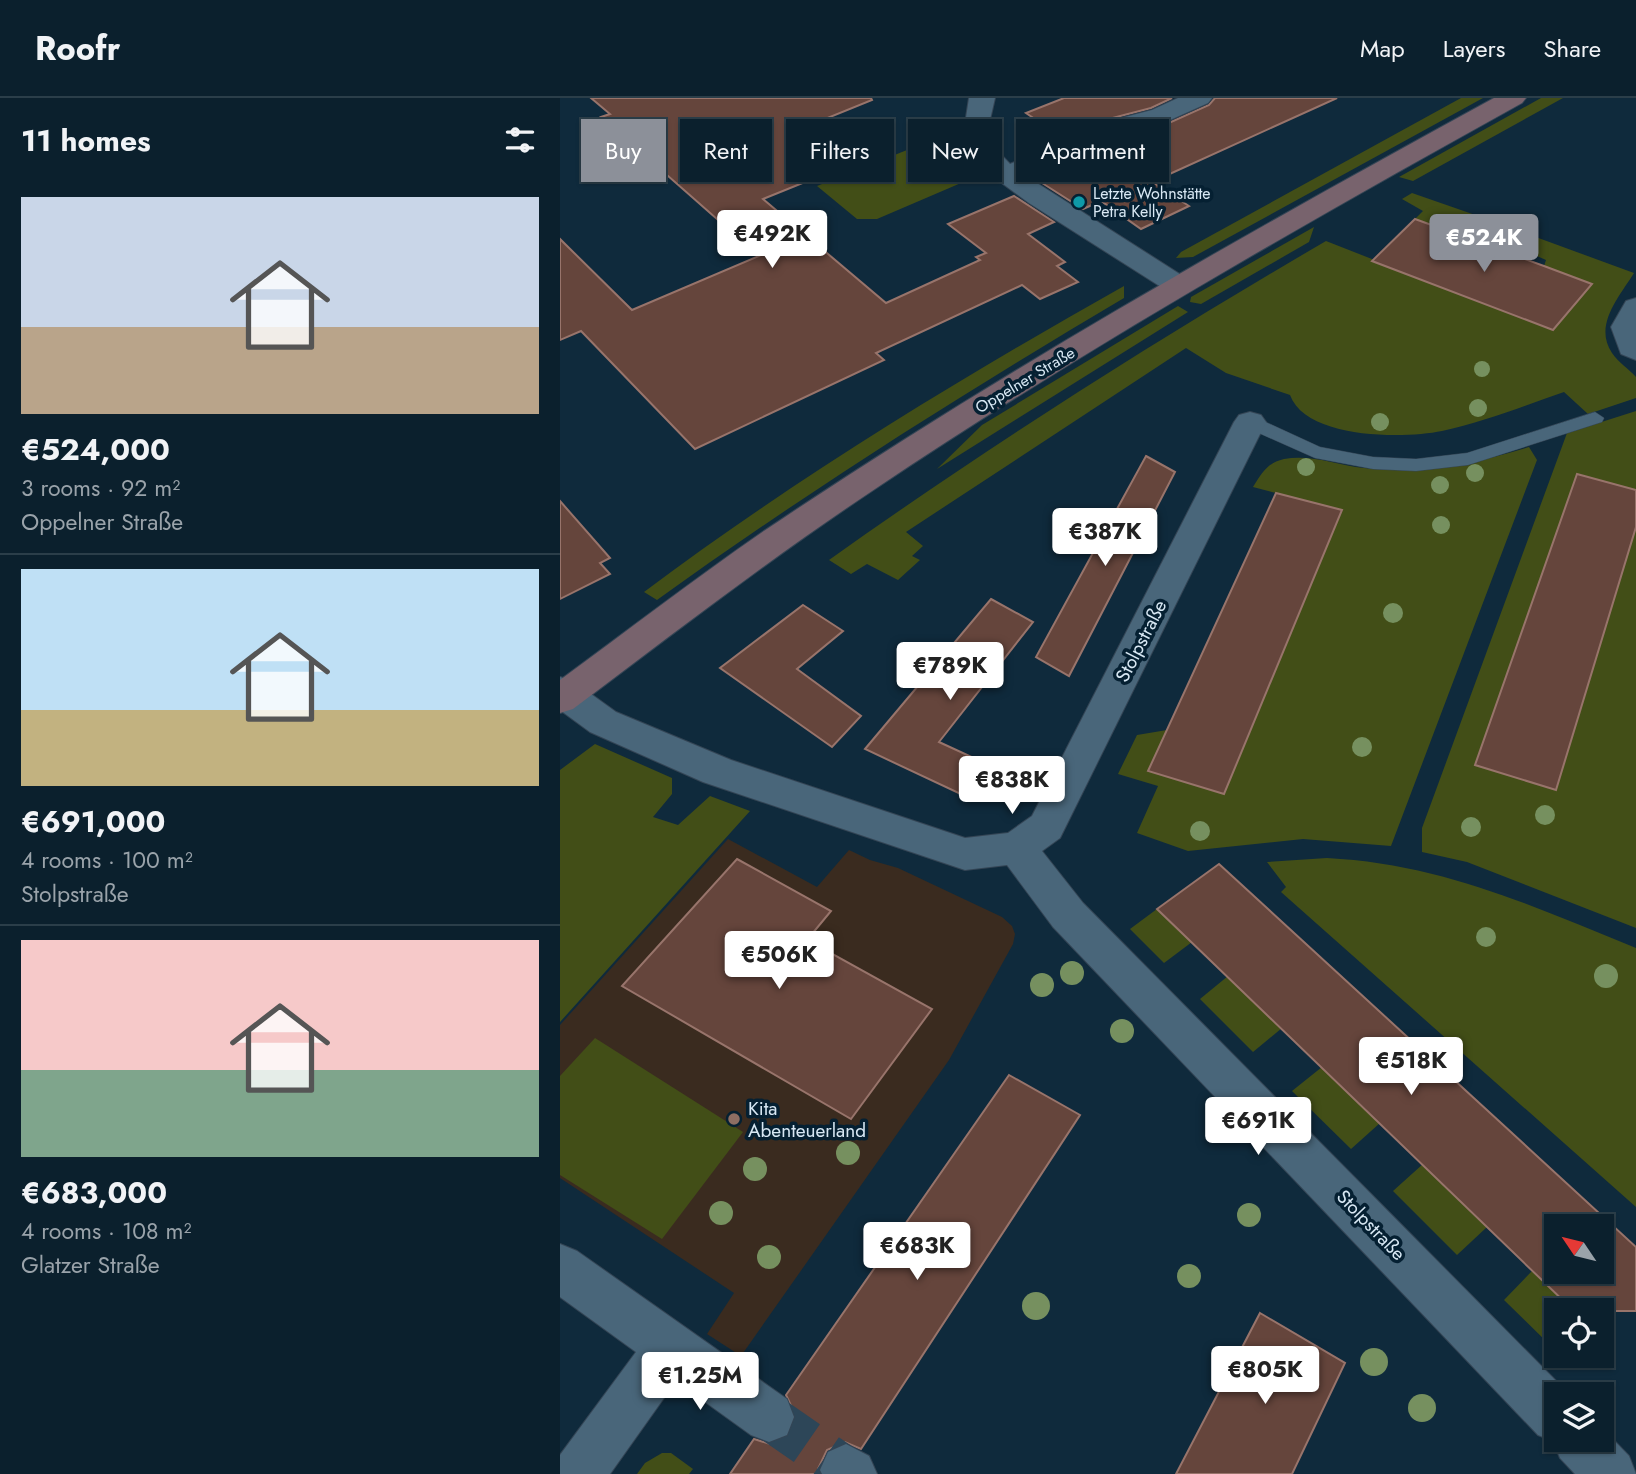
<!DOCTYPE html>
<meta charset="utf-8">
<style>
body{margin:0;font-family:Jost,sans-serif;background:#142835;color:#f1f3f6;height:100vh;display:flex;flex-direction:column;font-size:26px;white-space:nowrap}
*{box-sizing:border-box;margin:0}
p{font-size:23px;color:#9aa3aa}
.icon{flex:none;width:38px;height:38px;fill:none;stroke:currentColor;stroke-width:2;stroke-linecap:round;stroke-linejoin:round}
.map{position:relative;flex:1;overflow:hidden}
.drawer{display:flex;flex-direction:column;background:#0b202d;width:560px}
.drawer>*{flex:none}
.hud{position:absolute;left:21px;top:21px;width:665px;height:63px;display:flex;gap:14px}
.needle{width:46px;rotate:305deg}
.fabs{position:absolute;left:984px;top:1116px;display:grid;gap:14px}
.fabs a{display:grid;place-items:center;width:70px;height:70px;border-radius:0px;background:#0b202d;box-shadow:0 2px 5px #0004,0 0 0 2px #2b3e49;font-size:35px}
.price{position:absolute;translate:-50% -60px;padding:0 16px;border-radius:7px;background:#fff;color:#222;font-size:23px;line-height:46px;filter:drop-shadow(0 2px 4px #0008)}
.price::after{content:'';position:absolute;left:50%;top:42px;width:21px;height:16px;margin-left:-10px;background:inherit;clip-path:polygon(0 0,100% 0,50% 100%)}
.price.on{background:#8c9099;color:#fff}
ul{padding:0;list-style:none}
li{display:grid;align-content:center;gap:14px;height:371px;padding:0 21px}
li+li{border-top:2px solid #2b3e49}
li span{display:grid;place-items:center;height:217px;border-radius:0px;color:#555}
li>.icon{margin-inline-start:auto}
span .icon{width:126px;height:126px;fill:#fffc;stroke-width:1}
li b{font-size:30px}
h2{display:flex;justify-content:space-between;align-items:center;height:84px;padding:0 21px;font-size:30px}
.tag{padding:0 24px;border-radius:0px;background:#0b202d;box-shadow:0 2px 5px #0004,0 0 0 2px #2b3e49;font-size:24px;line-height:63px}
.tag.on{background:#8c9099;color:#fff}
header{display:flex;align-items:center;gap:42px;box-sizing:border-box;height:98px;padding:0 35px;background:#0b202d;border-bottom:2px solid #2b3e49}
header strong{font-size:33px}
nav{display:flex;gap:38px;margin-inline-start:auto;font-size:24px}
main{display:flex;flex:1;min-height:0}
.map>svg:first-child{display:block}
</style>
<header>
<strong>Roofr</strong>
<nav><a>Map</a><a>Layers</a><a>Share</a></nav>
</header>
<main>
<section class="drawer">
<h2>11 homes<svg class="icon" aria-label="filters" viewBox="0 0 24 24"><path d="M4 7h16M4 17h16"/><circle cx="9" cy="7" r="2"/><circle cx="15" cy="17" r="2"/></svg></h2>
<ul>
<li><span style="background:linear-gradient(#c9d6e8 60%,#b9a48a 0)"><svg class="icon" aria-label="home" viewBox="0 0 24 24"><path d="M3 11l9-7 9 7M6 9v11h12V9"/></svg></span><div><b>€524,000</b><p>3 rooms · 92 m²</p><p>Oppelner Straße</p></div></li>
<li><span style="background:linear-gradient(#bfe0f5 65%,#c2b280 0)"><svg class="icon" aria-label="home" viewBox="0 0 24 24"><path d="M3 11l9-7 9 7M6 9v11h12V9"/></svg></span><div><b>€691,000</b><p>4 rooms · 100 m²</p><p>Stolpstraße</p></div></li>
<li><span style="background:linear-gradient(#f6c9c9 60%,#7fa58c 0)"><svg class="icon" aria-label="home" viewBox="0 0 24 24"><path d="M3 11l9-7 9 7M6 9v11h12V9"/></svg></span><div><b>€683,000</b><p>4 rooms · 108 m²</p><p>Glatzer Straße</p></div></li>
</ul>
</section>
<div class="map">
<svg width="1076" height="1376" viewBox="0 0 1076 1376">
<rect width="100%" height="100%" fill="#0f2a3c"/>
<path fill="#3a2b1f" d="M 168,741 L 257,789 L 289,752 L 310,762 L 338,770 L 442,819 L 452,828 L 455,836 L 453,846 L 389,962 L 181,1258 L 147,1236 L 174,1195 L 0,1080 L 0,927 Z"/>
<g fill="#424e17">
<path d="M 901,0 L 923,0 L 633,159 L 616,160 L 621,154 Z"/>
<path d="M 981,0 L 1003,0 L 853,83 L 839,79 Z"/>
<path d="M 367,44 L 415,79 L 317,121 L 297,121 L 257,88 Z"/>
<path d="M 852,95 L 944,127 L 926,147 L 855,121 L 863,113 L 842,101 Z"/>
<path d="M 754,129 L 749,144 L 641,206 L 630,204 L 631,199 Z"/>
<path d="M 973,138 L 1074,175 C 1060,198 1033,227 1052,255 C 1058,264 1069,271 1076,279 L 1076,300 L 1028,316 L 1004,294 C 964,308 924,324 882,333 C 843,341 746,341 730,297 L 666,275 L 626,250 L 346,434 L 363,448 L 352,458 L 360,462 L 338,482 L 307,466 L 291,476 L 269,462 C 429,348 596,242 766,143 L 993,232 L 984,168 L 986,162 L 961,151 Z"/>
<path d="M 564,188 L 564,200 C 404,295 248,393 97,502 L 84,494 C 236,380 399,281 564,188 Z"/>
<path d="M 618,208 L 628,214 L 377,371 L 422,327 Z"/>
<path d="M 1076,313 L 1076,392 L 1017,377 L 916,667 L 996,692 L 1076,429 L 1076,830 L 907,764 L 862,754 L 862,730 L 1007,335 Z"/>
<path d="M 969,349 L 977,362 L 831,748 L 743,741 L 628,753 L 577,735 L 598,688 L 558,676 L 577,637 L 607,632 L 588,673 L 664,695 L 782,412 L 693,389 C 702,375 707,365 724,361 C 751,356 777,367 804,370 C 865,376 912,366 969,349 Z"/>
<path d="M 35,646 L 112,680 L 112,696 L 93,719 L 118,727 L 150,698 L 190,713 L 0,924 L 0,672 Z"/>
<path d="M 767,760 C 882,766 972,808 1076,850 L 1076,1109 L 721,794 L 726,789 L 707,764 Z"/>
<path d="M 597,811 L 632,844 L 604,865 L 570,831 Z"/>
<path d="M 668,878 L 722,930 L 693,954 L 640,901 Z"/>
<path d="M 35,940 L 183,1034 L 102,1141 L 0,1077 L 0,978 Z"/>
<path d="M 762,969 L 820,1025 L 791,1051 L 732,993 Z"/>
<path d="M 863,1066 L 927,1129 L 897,1157 L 833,1093 Z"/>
<path d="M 972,1173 L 1014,1213 L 996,1213 L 996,1253 L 944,1202 Z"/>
<path d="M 102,1355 L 111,1355 L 133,1371 L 129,1376 L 77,1376 L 85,1365 Z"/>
</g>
<g fill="#65453c" stroke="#98746b" stroke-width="2" fill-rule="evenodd">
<path d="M 31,0 L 311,0 L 312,2 L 260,23 L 307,59 L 203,101 L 326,205 L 420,162 L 416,159 L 426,155 L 388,126 L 454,98 L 494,124 L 468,136 L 505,164 L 497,168 L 518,184 L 480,201 L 462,187 L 316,255 L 324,262 L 135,351 L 21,233 L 0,242 L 0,141 L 72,212 L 199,158 L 41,19 L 50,16 Z"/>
<path d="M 504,0 L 612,0 L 591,10 L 545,22 L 503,40 L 466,15 Z"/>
<path d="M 655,0 L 777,0 L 592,84 L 629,108 L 581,131 L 541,103 L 523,111 L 482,85 L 533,61 L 524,55 L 565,36 L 611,24 L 649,7 Z"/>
<path d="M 855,121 L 984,168 L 1032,186 L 993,232 L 812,163 Z"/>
<path d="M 586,358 L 615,374 L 509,578 L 476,559 Z"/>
<path d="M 1017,376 L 1076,392 L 1076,429 L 996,692 L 915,667 Z"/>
<path d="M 716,395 L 782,412 L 664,696 L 588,673 Z"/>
<path d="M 0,403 L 50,460 L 40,465 L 50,476 L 0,501 Z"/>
<path d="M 431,501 L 473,524 L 379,644 L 429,667 L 405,698 L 305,651 Z"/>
<path d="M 243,507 L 283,533 L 237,571 L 301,618 L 272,649 L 160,570 Z"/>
<path d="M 177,761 L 271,813 L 247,842 L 372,911 L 291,1021 L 62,888 Z"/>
<path d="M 659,766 L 1076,1149 L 1076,1213 L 1014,1213 L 597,811 ZM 996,1129 L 1041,1129 L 1041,1174 L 996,1174 Z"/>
<path d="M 449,977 L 520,1017 L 301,1351 L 285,1344 L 267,1352 L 258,1371 L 259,1376 L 170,1376 L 194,1341 L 210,1346 L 229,1338 L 236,1318 L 226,1297 Z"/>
<path d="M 700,1215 L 785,1265 L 732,1376 L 616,1376 Z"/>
</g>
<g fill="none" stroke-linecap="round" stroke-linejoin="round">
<path stroke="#2d4658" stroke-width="46" stroke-dasharray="46 23" stroke-linecap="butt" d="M 209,1319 L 286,1372"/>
<g stroke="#344555" stroke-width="1">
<path id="lane" d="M 1035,314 L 1044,320 L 1042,324 L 908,367 L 856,373 L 813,371 L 755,360 L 683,328 L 681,324 L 683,320 L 697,320 L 760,349 L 813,359 L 856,361 L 907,355 Z"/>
</g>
<g stroke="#344555" stroke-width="2">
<g id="street">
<path d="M 409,0 L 435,0 L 429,26 L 430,45 L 450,66 L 546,24 L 592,12 L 618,0 L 652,0 L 648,5 L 610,22 L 564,34 L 466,78 L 629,182 L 633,188 L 629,194 L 619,197 L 609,194 L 469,105 L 420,69 L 406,52 L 403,39 Z"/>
<path d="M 1076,200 L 1076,262 L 1061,256 L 1051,229 L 1066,203 Z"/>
<path d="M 690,314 L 701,317 L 706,324 L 500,740 L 482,753 L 523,805 L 1010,1297 L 996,1297 L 996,1342 L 1041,1342 L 1041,1329 L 1069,1358 L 1076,1376 L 1015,1376 L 1000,1360 L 993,1343 L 978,1337 L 493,829 L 447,767 L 405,772 L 143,684 L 30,634 L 0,612 L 0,579 L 13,583 L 56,614 L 171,662 L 405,740 L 448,735 L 472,718 L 674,324 L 679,317 Z"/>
<path d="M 0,1146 L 17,1153 L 227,1301 L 234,1319 L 227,1337 L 209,1344 L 191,1337 L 116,1283 L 50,1376 L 0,1376 L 0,1357 L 76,1254 L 0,1199 Z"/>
<path d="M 286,1346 L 309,1358 L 317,1376 L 262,1376 L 260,1372 L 268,1354 Z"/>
</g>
</g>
<g stroke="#344555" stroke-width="2">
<path id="secondary" d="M 934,0 L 966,0 L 962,5 C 742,127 524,251 315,391 C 211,460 113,536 13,611 L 0,615 L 0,582 C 67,533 133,482 201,435 C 437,276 685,136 934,0 Z"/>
</g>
<use href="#lane" fill="#49667a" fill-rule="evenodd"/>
<use href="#street" fill="#49667a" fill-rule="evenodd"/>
<use href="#secondary" fill="#78636d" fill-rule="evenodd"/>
</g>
<g fill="#76905f">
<circle cx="922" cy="271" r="8"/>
<circle cx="918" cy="310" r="9"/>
<circle cx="820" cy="324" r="9"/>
<circle cx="746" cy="369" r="9"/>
<circle cx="915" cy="375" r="9"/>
<circle cx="880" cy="387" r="9"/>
<circle cx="881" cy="427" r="9"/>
<circle cx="833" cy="515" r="10"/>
<circle cx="802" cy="649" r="10"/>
<circle cx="985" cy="717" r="10"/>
<circle cx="911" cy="729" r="10"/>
<circle cx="640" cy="733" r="10"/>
<circle cx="926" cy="839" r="10"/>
<circle cx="512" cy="875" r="12"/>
<circle cx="1046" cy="878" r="12"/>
<circle cx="482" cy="887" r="12"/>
<circle cx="562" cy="933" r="12"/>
<circle cx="288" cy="1055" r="12"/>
<circle cx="195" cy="1071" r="12"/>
<circle cx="161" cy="1115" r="12"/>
<circle cx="689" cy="1117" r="12"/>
<circle cx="209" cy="1159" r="12"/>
<circle cx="629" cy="1178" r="12"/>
<circle cx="476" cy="1208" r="14"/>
<circle cx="814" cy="1264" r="14"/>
<circle cx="862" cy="1310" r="14"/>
</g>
<circle fill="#0f9aa8" stroke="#052032" stroke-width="2.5" cx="519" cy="104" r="7"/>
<circle fill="#8d6e63" stroke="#052032" stroke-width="2.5" cx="174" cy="1021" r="7"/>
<g text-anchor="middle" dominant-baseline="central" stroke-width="7" stroke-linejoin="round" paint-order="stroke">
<g font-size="16" fill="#d8e8f4" stroke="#052032" text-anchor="start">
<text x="533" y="95">Letzte Wohnstätte<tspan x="533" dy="18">Petra Kelly</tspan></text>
</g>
<g font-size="16" fill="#d8e8f4" stroke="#052032">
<text transform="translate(465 282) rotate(-31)">Oppelner Straße</text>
</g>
<g font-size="19" fill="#d8e8f4" stroke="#052032">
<text transform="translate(581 543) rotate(-63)">Stolpstraße</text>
<text transform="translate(811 1127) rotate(46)">Stolpstraße</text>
</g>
<g font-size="19" fill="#d8e8f4" stroke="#052032" text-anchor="start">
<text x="188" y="1010">Kita<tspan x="188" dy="22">Abenteuerland</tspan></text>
</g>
</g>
</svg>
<div class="fabs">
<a><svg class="needle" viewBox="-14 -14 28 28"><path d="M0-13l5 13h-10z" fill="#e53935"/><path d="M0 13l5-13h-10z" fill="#9aa3aa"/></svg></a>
<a><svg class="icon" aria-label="locate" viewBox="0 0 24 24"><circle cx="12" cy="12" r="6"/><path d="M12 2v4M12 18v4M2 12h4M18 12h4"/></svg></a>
<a><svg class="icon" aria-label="layers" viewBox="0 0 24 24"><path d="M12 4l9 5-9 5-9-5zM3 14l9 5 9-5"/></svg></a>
</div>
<b class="price" style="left:212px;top:172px">€492K</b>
<b class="price on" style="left:924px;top:176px">€524K</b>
<b class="price" style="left:545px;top:470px">€387K</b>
<b class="price" style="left:390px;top:604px">€789K</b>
<b class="price" style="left:452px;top:718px">€838K</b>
<b class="price" style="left:219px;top:893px">€506K</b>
<b class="price" style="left:851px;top:999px">€518K</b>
<b class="price" style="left:698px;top:1059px">€691K</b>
<b class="price" style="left:357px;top:1184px">€683K</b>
<b class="price" style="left:705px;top:1308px">€805K</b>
<b class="price" style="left:140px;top:1314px">€1.25M</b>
<div class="hud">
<a class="tag on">Buy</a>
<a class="tag">Rent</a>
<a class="tag">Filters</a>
<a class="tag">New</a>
<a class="tag">Apartment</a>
</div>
</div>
</main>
